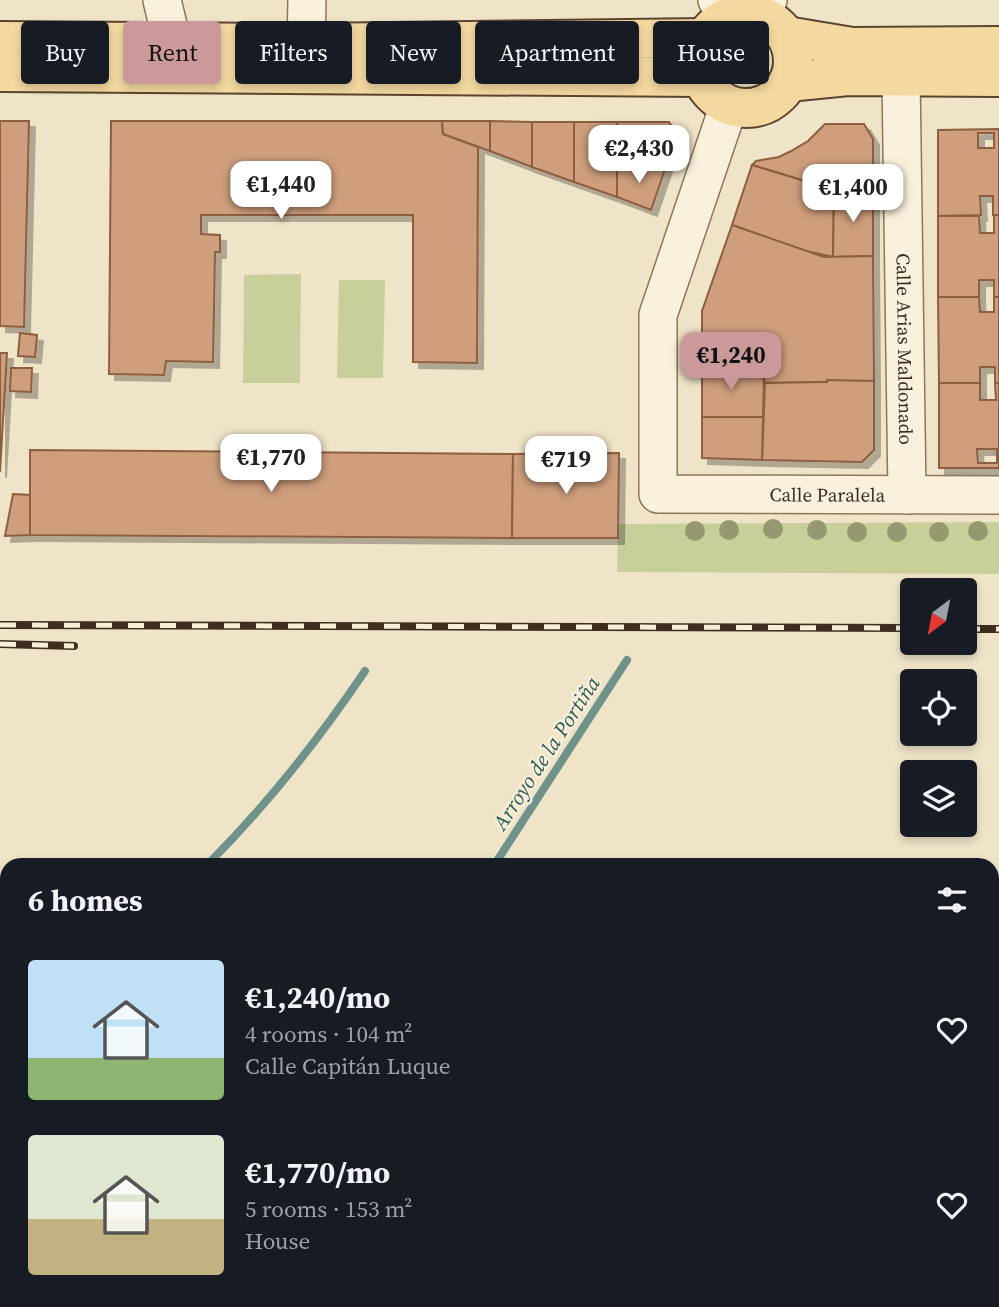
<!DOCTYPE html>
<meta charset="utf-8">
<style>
body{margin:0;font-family:"Source Serif 4",serif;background:#20242c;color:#f1f3f6;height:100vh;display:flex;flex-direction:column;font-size:26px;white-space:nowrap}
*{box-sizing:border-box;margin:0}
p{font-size:23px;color:#9ea1a6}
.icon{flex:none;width:38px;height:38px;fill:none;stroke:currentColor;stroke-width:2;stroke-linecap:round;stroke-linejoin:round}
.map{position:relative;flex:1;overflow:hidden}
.side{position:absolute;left:0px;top:858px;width:999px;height:450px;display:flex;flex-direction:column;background:#171b24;border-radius:21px 21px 0 0;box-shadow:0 4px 10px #0003}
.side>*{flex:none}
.guide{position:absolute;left:21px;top:21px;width:957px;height:63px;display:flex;gap:14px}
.needle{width:46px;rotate:212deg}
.controls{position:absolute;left:900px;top:578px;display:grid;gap:14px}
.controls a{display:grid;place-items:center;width:77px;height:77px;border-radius:7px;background:#171b24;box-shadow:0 4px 10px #0003;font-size:35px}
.price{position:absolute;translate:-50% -60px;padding:0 16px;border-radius:14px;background:#fff;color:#222;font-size:23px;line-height:46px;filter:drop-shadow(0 2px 4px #0008)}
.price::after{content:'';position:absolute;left:50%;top:42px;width:21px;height:16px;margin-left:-10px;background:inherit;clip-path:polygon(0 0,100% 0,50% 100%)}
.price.selected{background:#cc999b;color:#111}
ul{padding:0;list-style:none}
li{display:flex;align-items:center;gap:21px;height:175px;padding:0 28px}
li span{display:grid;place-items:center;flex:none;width:196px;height:140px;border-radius:7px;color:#555}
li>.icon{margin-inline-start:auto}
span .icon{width:84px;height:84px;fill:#fffc;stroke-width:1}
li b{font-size:30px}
h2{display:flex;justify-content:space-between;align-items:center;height:84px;padding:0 28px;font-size:30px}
.tag{padding:0 24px;border-radius:7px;background:#171b24;box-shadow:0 4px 10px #0003;font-size:24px;line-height:63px}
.tag.selected{background:#cc999b;color:#111}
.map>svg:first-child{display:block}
</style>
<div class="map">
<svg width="999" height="1307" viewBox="0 0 999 1307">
<defs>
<filter id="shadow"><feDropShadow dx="6" dy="6" stdDeviation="0" flood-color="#0004"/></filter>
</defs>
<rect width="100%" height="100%" fill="#f0e4c8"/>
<g fill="#c9cf9b">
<circle cx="746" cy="60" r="24"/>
<path d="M 301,274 L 300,383 L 243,383 L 244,275 Z"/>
<path d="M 339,280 L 385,280 L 383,378 L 337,378 Z"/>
<path d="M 999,522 L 999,574 L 617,572 L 618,524 Z"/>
</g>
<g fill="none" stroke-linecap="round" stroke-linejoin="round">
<g stroke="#6f938a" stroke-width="8">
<path d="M 208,864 C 267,805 319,739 365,671"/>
<path d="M 495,864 L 627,660"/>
<path d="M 0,943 L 7,943"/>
<path d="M 423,1300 L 432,1307"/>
<path d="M 222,1307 L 226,1300"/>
</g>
</g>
<g fill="#cf9f7d" stroke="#8d5f41" stroke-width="2" fill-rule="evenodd" filter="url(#shadow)">
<path d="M 0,121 L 29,121 L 24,327 L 0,326 Z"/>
<path d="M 111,121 L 442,121 L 443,134 L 478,147 L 477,363 L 413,362 L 413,215 L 201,215 L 201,234 L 220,235 L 220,252 L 215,252 L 213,362 L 166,361 L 164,375 L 109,374 Z"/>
<path d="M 442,121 L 490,121 L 490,151 L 443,134 Z"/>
<path d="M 490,121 L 532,122 L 532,167 L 490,151 Z"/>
<path d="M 532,122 L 574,122 L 574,182 L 532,167 Z"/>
<path d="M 574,122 L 617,122 L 617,197 L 574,182 Z"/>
<path d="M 617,122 L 669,122 L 677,134 L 665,169 L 617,166 Z"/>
<path d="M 825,124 L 864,124 L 873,139 L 873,191 L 831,189 L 752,165 L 756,161 L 779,157 L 791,151 L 808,141 Z"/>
<path d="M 999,129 L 999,215 L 993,215 L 993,196 L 980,196 L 981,215 L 938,216 L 938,130 ZM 978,133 L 994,133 L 994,148 L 978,148 Z"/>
<path d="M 752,165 L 834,190 L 833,257 L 802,250 L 732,225 Z"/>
<path d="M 617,166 L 665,169 L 651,210 L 617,197 Z"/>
<path d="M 834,190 L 873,191 L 873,256 L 833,257 Z"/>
<path d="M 994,215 L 999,215 L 999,297 L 994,297 L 994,280 L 979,280 L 979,297 L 938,297 L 938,216 L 979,216 L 980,233 L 994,233 Z"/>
<path d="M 732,225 L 824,257 L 873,256 L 874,381 L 765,383 L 764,378 L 702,357 L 702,311 Z"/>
<path d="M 938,297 L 979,297 L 980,312 L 994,312 L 994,297 L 999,297 L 999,383 L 995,383 L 995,367 L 980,367 L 980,383 L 939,383 Z"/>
<path d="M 20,333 L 37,335 L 35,357 L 18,356 Z"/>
<path d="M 0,353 L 7,353 L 0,472 Z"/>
<path d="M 702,357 L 764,378 L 763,417 L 702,417 Z"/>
<path d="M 11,368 L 32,368 L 31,392 L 10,391 Z"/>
<path d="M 827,380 L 874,381 L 874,450 L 862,462 L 762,460 L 765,383 L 827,382 Z"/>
<path d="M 939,383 L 980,383 L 980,400 L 996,400 L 995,383 L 999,383 L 999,468 L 939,468 ZM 977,449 L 997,449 L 997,463 L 978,463 Z"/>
<path d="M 702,417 L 763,417 L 762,460 L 702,458 Z"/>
<path d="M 30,450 L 513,454 L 512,538 L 30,535 Z"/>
<path d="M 619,453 L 618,538 L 512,538 L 513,454 Z"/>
<path d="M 13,494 L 30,495 L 30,535 L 5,536 Z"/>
</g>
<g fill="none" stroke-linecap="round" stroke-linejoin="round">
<g stroke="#8d765c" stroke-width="40">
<g id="minor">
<path d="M 162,0 L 172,42"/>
<path d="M 717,0 L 729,17"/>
<path d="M 761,16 L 768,0"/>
<path d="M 306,43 L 307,0"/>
<path id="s1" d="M 901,76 L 907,495"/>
<path id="s2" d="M 729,105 L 658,315 L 658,494 L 999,495"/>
</g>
</g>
<g stroke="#5b4430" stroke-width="42">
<g id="major">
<circle cx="746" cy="61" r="47"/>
<path d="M 786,36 L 852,47 L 999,46"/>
<path d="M 0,41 L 306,43 L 705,38"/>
<path d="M 0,72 L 702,77"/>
<path d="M 788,82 L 848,76 L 999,77"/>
</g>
</g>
<use href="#minor" stroke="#faf1dc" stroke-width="37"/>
<use href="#major" stroke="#f3d9a0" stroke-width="38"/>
<g stroke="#3d2e20" stroke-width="8">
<g id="rail">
<path d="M 0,625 L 912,628"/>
<path d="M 964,629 L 999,629"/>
<path d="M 0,644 L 74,646"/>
</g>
</g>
<use href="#rail" stroke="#f7eed8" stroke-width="5" stroke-dasharray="16" stroke-linecap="butt"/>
</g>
<g fill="#96986f">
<circle cx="737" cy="57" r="10"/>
<circle cx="773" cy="529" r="10"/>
<circle cx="729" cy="530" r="10"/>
<circle cx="817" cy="530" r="10"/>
<circle cx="695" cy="531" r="10"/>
<circle cx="978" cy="531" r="10"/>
<circle cx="857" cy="532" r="10"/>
<circle cx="897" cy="532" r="10"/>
<circle cx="939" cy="532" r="10"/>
</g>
<g text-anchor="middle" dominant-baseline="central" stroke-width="5" stroke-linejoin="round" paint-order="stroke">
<g font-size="19" fill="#3d2e20" stroke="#f7eed8">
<text stroke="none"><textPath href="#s1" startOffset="273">Calle Arias Maldonado</textPath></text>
<text stroke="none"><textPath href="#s2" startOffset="570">Calle Paralela</textPath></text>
</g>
<g font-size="21" font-style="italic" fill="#2f5d5a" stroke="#f7eed8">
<text transform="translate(546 753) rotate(-57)">Arroyo de la Portiña</text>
</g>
</g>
</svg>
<div class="controls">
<a><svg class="needle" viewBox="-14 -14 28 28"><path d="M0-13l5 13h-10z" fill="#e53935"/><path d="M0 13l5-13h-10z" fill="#9ea1a6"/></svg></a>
<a><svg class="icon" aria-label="locate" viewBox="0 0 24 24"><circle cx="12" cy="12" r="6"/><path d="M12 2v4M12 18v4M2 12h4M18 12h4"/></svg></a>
<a><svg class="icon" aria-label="layers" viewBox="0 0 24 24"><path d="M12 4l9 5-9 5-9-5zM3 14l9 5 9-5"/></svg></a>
</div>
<b class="price" style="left:639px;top:185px">€2,430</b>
<b class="price" style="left:281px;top:221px">€1,440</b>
<b class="price" style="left:853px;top:224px">€1,400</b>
<b class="price selected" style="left:731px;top:392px">€1,240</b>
<b class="price" style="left:271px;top:494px">€1,770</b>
<b class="price" style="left:566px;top:496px">€719</b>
<div class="guide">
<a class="tag">Buy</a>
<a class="tag selected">Rent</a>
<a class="tag">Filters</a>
<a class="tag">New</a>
<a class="tag">Apartment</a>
<a class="tag">House</a>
</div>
<section class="side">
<h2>6 homes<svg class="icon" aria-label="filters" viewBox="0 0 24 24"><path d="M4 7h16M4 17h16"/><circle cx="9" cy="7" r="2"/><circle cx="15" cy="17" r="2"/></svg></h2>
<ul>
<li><span style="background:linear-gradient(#bfe0f5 70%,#8fb573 0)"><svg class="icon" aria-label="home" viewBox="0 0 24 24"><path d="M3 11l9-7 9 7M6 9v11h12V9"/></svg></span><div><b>€1,240/mo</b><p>4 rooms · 104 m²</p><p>Calle Capitán Luque</p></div><svg class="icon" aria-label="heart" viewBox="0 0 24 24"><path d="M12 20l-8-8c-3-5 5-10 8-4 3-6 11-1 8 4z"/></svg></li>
<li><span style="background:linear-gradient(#dfe7d0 60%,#c2b280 0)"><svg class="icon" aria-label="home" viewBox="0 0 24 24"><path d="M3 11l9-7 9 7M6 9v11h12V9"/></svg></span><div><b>€1,770/mo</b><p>5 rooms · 153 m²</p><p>House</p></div><svg class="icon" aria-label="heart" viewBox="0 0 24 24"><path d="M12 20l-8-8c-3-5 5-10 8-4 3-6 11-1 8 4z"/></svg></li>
</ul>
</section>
</div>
